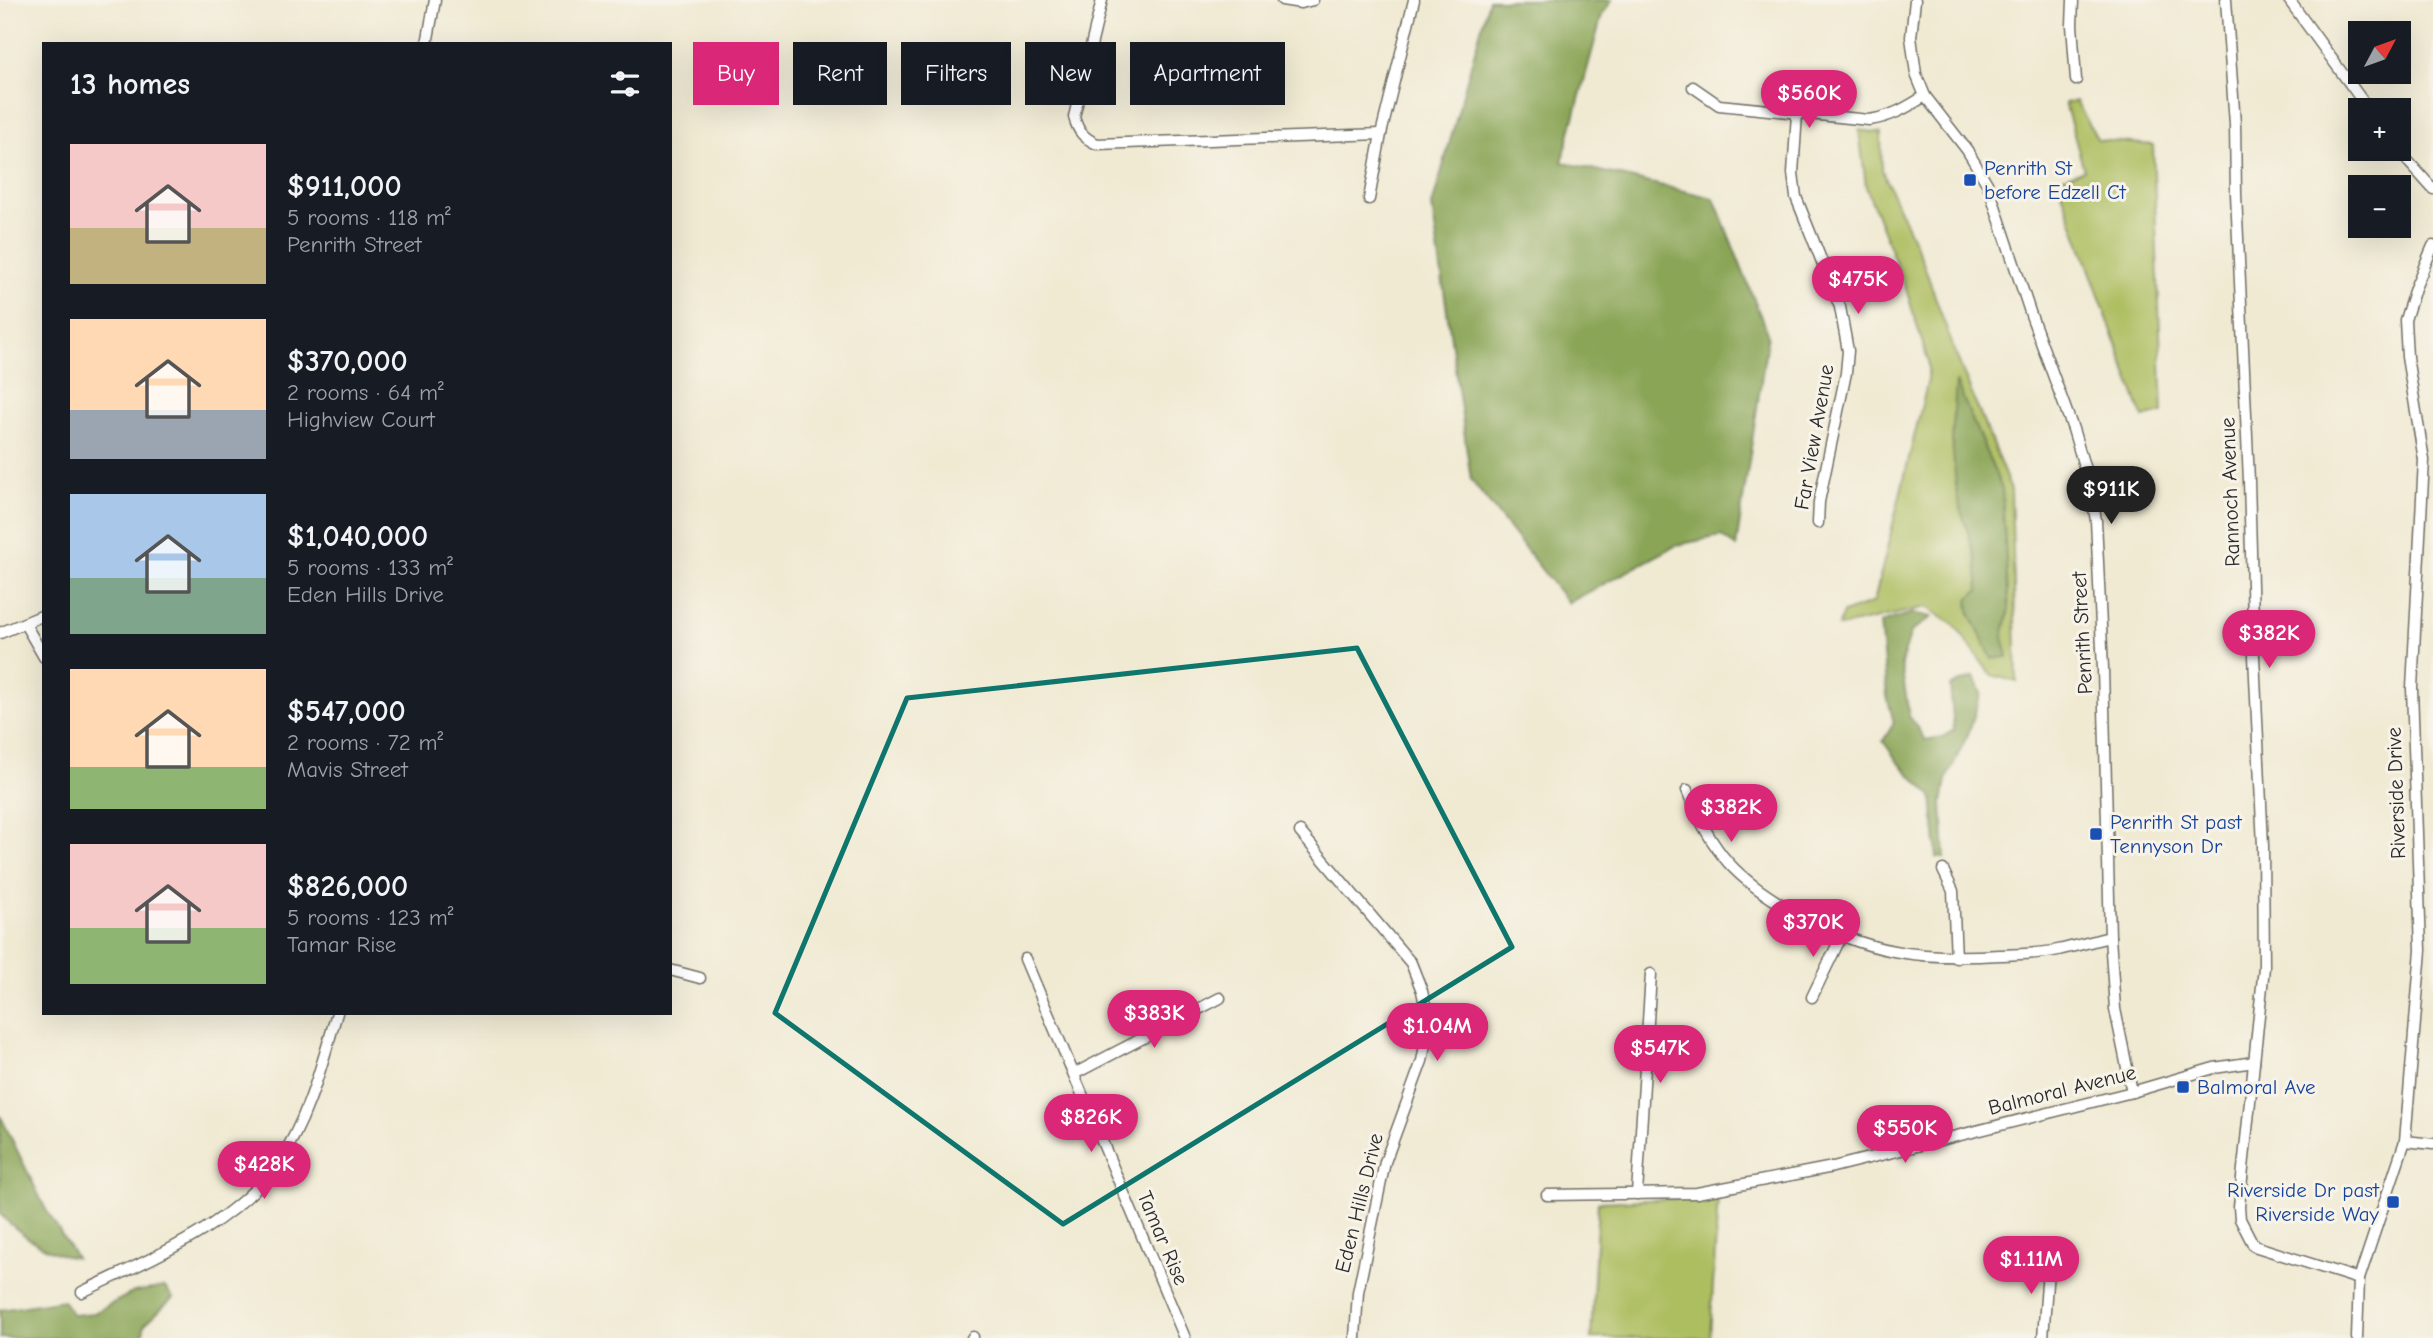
<!DOCTYPE html>
<meta charset="utf-8">
<style>
body{margin:0;font-family:"Comic Neue",sans-serif;background:#20242c;color:#f1f3f6;height:100vh;display:flex;flex-direction:column;font-size:26px;white-space:nowrap}
*{box-sizing:border-box;margin:0}
p{font-size:23px;color:#9ea1a6}
.icon{flex:none;width:38px;height:38px;fill:none;stroke:currentColor;stroke-width:2;stroke-linecap:round;stroke-linejoin:round}
.map{position:relative;flex:1;overflow:hidden}
.sheet{position:absolute;left:42px;top:42px;width:630px;height:973px;display:flex;flex-direction:column;background:#171b24;border-radius:0px;box-shadow:0 7px 28px #0002}
.sheet>*{flex:none}
.guide{position:absolute;left:693px;top:42px;width:665px;height:63px;display:flex;gap:14px}
.needle{width:46px;rotate:49deg}
.tools{position:absolute;left:2348px;top:21px;display:grid;gap:14px}
.tools a{display:grid;place-items:center;width:63px;height:63px;border-radius:0px;background:#171b24;box-shadow:0 7px 28px #0002;font-size:35px}
.price{position:absolute;translate:-50% -60px;padding:0 16px;border-radius:24px;background:#db2777;color:#fff;font-size:23px;line-height:46px;filter:drop-shadow(0 2px 4px #0008)}
.price::after{content:'';position:absolute;left:50%;top:42px;width:21px;height:16px;margin-left:-10px;background:inherit;clip-path:polygon(0 0,100% 0,50% 100%)}
.price.current{background:#222;color:#fff}
ul{padding:0;list-style:none}
li{display:flex;align-items:center;gap:21px;height:175px;padding:0 28px}
li span{display:grid;place-items:center;flex:none;width:196px;height:140px;border-radius:0px;color:#555}
li>.icon{margin-inline-start:auto}
span .icon{width:84px;height:84px;fill:#fffc;stroke-width:1}
li b{font-size:30px}
h2{display:flex;justify-content:space-between;align-items:center;height:84px;padding:0 28px;font-size:30px}
.tag{padding:0 24px;border-radius:0px;background:#171b24;box-shadow:0 7px 28px #0002;font-size:24px;line-height:63px}
.tag.current{background:#db2777;color:#fff}
.map>svg:first-child{display:block}
</style>
<div class="map">
<svg width="2433" height="1338" viewBox="0 0 2433 1338">
<rect width="100%" height="100%" fill="#f7f3e8"/>
<filter id="ink" filterUnits="userSpaceOnUse"><feTurbulence type="fractalNoise" baseFrequency=".0143" numOctaves="2"/><feDisplacementMap in="SourceGraphic" scale="14" xChannelSelector="R" yChannelSelector="G"/><feConvolveMatrix kernelMatrix="1 2 1 2 8 2 1 2 1" color-interpolation-filters="sRGB"/></filter>
<filter id="wash" filterUnits="userSpaceOnUse"><feTurbulence type="fractalNoise" baseFrequency=".00686" numOctaves="4" result="noise"/><feDisplacementMap in="SourceGraphic" scale="28" xChannelSelector="R" yChannelSelector="G"/><feGaussianBlur stdDeviation="1.57" result="paint"/><feColorMatrix in="noise" values="0 0 0 0 0 0 0 0 0 0 0 0 0 0 0 0 0 1.4 0 .05"/><feComposite in="paint" operator="in"/></filter>
<g filter="url(#wash)">
<rect width="100%" height="100%" fill="#f0ead3"/>
<g fill="#adbe61" stroke="#6c7446" stroke-width="2">
<path d="M 2076,101 L 2098,140 L 2153,145 L 2163,413 L 2143,418 L 2057,179 L 2084,170 L 2065,103 Z"/>
<path d="M 1859,130 L 1881,133 L 1882,170 L 1921,257 L 1956,355 L 2011,490 L 2017,682 L 1991,675 L 1955,626 L 1927,607 L 1838,627 L 1843,613 L 1874,602 L 1928,380 L 1928,361 L 1906,289 L 1866,187 Z"/>
<path d="M 1718,1197 L 1710,1338 L 1591,1338 L 1598,1202 Z"/>
</g>
<g fill="#8aa557" stroke="#5a6841" stroke-width="2">
<path d="M 1489,0 L 1612,0 L 1602,15 L 1562,162 L 1714,198 L 1768,335 L 1736,547 L 1721,536 L 1677,545 L 1568,603 L 1471,480 L 1432,206 Z"/>
<path d="M 1956,382 L 2002,489 L 2009,610 L 2003,637 L 2008,657 L 1992,659 L 1969,611 L 1968,599 L 1979,590 L 1976,559 L 1957,497 L 1952,441 Z"/>
<path d="M 1913,613 L 1932,617 L 1911,632 L 1901,664 L 1909,715 L 1925,740 L 1942,737 L 1954,730 L 1950,686 L 1974,677 L 1981,693 L 1969,732 L 1946,780 L 1942,803 L 1945,858 L 1937,858 L 1932,796 L 1898,762 L 1883,741 L 1894,723 L 1887,696 L 1880,623 Z"/>
<path d="M 0,1115 L 45,1208 L 76,1258 C 46,1254 21,1235 0,1214 Z"/>
<path d="M 165,1287 L 173,1298 L 144,1325 L 143,1338 L 0,1338 L 0,1310 L 63,1300 L 73,1315 L 94,1313 L 134,1292 Z"/>
</g>
</g>
<g filter="url(#ink)">
<g fill="none" stroke-linecap="round" stroke-linejoin="round">
<g stroke="#706e66" stroke-width="13">
<g id="minor">
<path d="M 1102,0 L 1074,117 C 1078,132 1084,138 1097,144 L 1381,134"/>
<path d="M 1282,0 L 1301,3 L 1313,0"/>
<path d="M 1915,0 L 1911,37 L 1916,74 L 1925,96 L 1967,150 L 1988,185 L 2031,315 L 2073,429 L 2089,483 L 2096,520 L 2103,669 L 2110,937 L 2115,1009 L 2132,1092"/>
<path d="M 2073,0 L 2072,25 L 2076,80"/>
<path d="M 2226,0 L 2235,124 L 2236,194 L 2249,481 L 2254,656 L 2263,846 L 2264,967 L 2239,1207 L 2240,1219 L 2254,1246 L 2359,1279"/>
<path d="M 2289,0 L 2369,110"/>
<path d="M 427,44 L 435,0"/>
<path d="M 1693,87 L 1719,105 L 1869,120 C 1891,117 1906,108 1925,96"/>
<path d="M 1797,114 L 1793,173 L 1796,197 L 1840,307 L 1848,351 L 1846,373 L 1819,502 L 1818,523"/>
<path d="M 2397,149 L 2433,189"/>
<path d="M 1369,199 L 1381,134 L 1414,0"/>
<path d="M 25,624 L 44,657"/>
<path d="M 0,633 L 44,615"/>
<path d="M 1687,790 C 1712,854 1737,880 1796,913 C 1867,954 1921,960 2000,955 C 2019,954 2040,954 2058,950 C 2076,946 2093,941 2110,937"/>
<path d="M 1300,832 L 1411,963 L 1422,991 L 1429,1024 L 1422,1061 L 1385,1162 L 1358,1292 L 1355,1338"/>
<path d="M 1943,870 L 1953,891 L 1956,958"/>
<path d="M 1025,959 L 1185,1338"/>
<path d="M 670,970 L 700,978"/>
<path d="M 1812,997 L 1842,935"/>
<path d="M 1074,1074 L 1220,998"/>
<path d="M 2405,1141 L 2433,1144"/>
<path d="M 1637,1194 L 1651,974"/>
<path d="M 1547,1195 L 1697,1193 L 1833,1167 L 2132,1092 L 2214,1068 L 2254,1062"/>
<path d="M 82,1292 C 152,1258 230,1228 278,1163 C 308,1120 322,1063 337,1013"/>
<path d="M 972,1338 L 973,1337"/>
<path d="M 2043,1338 L 2049,1256"/>
<path d="M 2357,1338 L 2359,1279 L 2405,1141 L 2421,950 L 2412,688 L 2424,460 L 2407,357 L 2405,320 L 2415,288 L 2433,246"/>
</g>
</g>
<use href="#minor" stroke="#fff" stroke-width="10"/>
</g>
</g>
<path fill="none" stroke="#0f766e" stroke-width="5" stroke-linejoin="round" d="M 1357,648 L 1512,947 L 1063,1224 L 775,1013 L 907,698 Z"/>
<g fill="#1a4fb4" stroke="#f7f3e8" stroke-width="2.5">
<rect x="1963" y="173" width="14" height="14" rx="3.5"/>
<rect x="2089" y="827" width="14" height="14" rx="3.5"/>
<rect x="2176" y="1080" width="14" height="14" rx="3.5"/>
<rect x="2386" y="1195" width="14" height="14" rx="3.5"/>
</g>
<g text-anchor="middle" dominant-baseline="central" stroke-width="6" stroke-linejoin="round" paint-order="stroke">
<g font-size="21" fill="#164399" stroke="#f7f3e8" text-anchor="start">
<text x="1984" y="168">Penrith St<tspan x="1984" dy="24">before Edzell Ct</tspan></text>
<text x="2110" y="822">Penrith St past<tspan x="2110" dy="24">Tennyson Dr</tspan></text>
<text x="2197" y="1087">Balmoral Ave</text>
<text x="2379" y="1190" text-anchor="end">Riverside Dr past<tspan x="2379" dy="24">Riverside Way</tspan></text>
</g>
<g font-size="21" fill="#2b2b2b" stroke="#f7f3e8">
<text transform="translate(1814 437) rotate(-80)">Far View Avenue</text>
<text transform="translate(2230 492) rotate(-92)">Rannoch Avenue</text>
<text transform="translate(2082 633) rotate(-93)">Penrith Street</text>
<text transform="translate(2396 793) rotate(-92)">Riverside Drive</text>
<text transform="translate(2062 1090) rotate(-14)">Balmoral Avenue</text>
<text transform="translate(1359 1203) rotate(-76)">Eden Hills Drive</text>
<text transform="translate(1163 1238) rotate(67)">Tamar Rise</text>
</g>
</g>
</svg>
<div class="tools">
<a><svg class="needle" viewBox="-14 -14 28 28"><path d="M0-13l5 13h-10z" fill="#e53935"/><path d="M0 13l5-13h-10z" fill="#9ea1a6"/></svg></a>
<a>+</a>
<a>−</a>
</div>
<b class="price" style="left:1809px;top:130px">$560K</b>
<b class="price" style="left:1858px;top:316px">$475K</b>
<b class="price current" style="left:2111px;top:526px">$911K</b>
<b class="price" style="left:2269px;top:670px">$382K</b>
<b class="price" style="left:1731px;top:844px">$382K</b>
<b class="price" style="left:1813px;top:959px">$370K</b>
<b class="price" style="left:1154px;top:1050px">$383K</b>
<b class="price" style="left:1437px;top:1063px">$1.04M</b>
<b class="price" style="left:1660px;top:1085px">$547K</b>
<b class="price" style="left:1091px;top:1154px">$826K</b>
<b class="price" style="left:1905px;top:1165px">$550K</b>
<b class="price" style="left:264px;top:1201px">$428K</b>
<b class="price" style="left:2031px;top:1296px">$1.11M</b>
<div class="guide">
<a class="tag current">Buy</a>
<a class="tag">Rent</a>
<a class="tag">Filters</a>
<a class="tag">New</a>
<a class="tag">Apartment</a>
</div>
<section class="sheet">
<h2>13 homes<svg class="icon" aria-label="filters" viewBox="0 0 24 24"><path d="M4 7h16M4 17h16"/><circle cx="9" cy="7" r="2"/><circle cx="15" cy="17" r="2"/></svg></h2>
<ul>
<li><span style="background:linear-gradient(#f6c9c9 60%,#c2b280 0)"><svg class="icon" aria-label="home" viewBox="0 0 24 24"><path d="M3 11l9-7 9 7M6 9v11h12V9"/></svg></span><div><b>$911,000</b><p>5 rooms · 118 m²</p><p>Penrith Street</p></div></li>
<li><span style="background:linear-gradient(#ffd9b3 65%,#9aa5b1 0)"><svg class="icon" aria-label="home" viewBox="0 0 24 24"><path d="M3 11l9-7 9 7M6 9v11h12V9"/></svg></span><div><b>$370,000</b><p>2 rooms · 64 m²</p><p>Highview Court</p></div></li>
<li><span style="background:linear-gradient(#a9c7e8 60%,#7fa58c 0)"><svg class="icon" aria-label="home" viewBox="0 0 24 24"><path d="M3 11l9-7 9 7M6 9v11h12V9"/></svg></span><div><b>$1,040,000</b><p>5 rooms · 133 m²</p><p>Eden Hills Drive</p></div></li>
<li><span style="background:linear-gradient(#ffd9b3 70%,#8fb573 0)"><svg class="icon" aria-label="home" viewBox="0 0 24 24"><path d="M3 11l9-7 9 7M6 9v11h12V9"/></svg></span><div><b>$547,000</b><p>2 rooms · 72 m²</p><p>Mavis Street</p></div></li>
<li><span style="background:linear-gradient(#f6c9c9 60%,#8fb573 0)"><svg class="icon" aria-label="home" viewBox="0 0 24 24"><path d="M3 11l9-7 9 7M6 9v11h12V9"/></svg></span><div><b>$826,000</b><p>5 rooms · 123 m²</p><p>Tamar Rise</p></div></li>
</ul>
</section>
</div>
